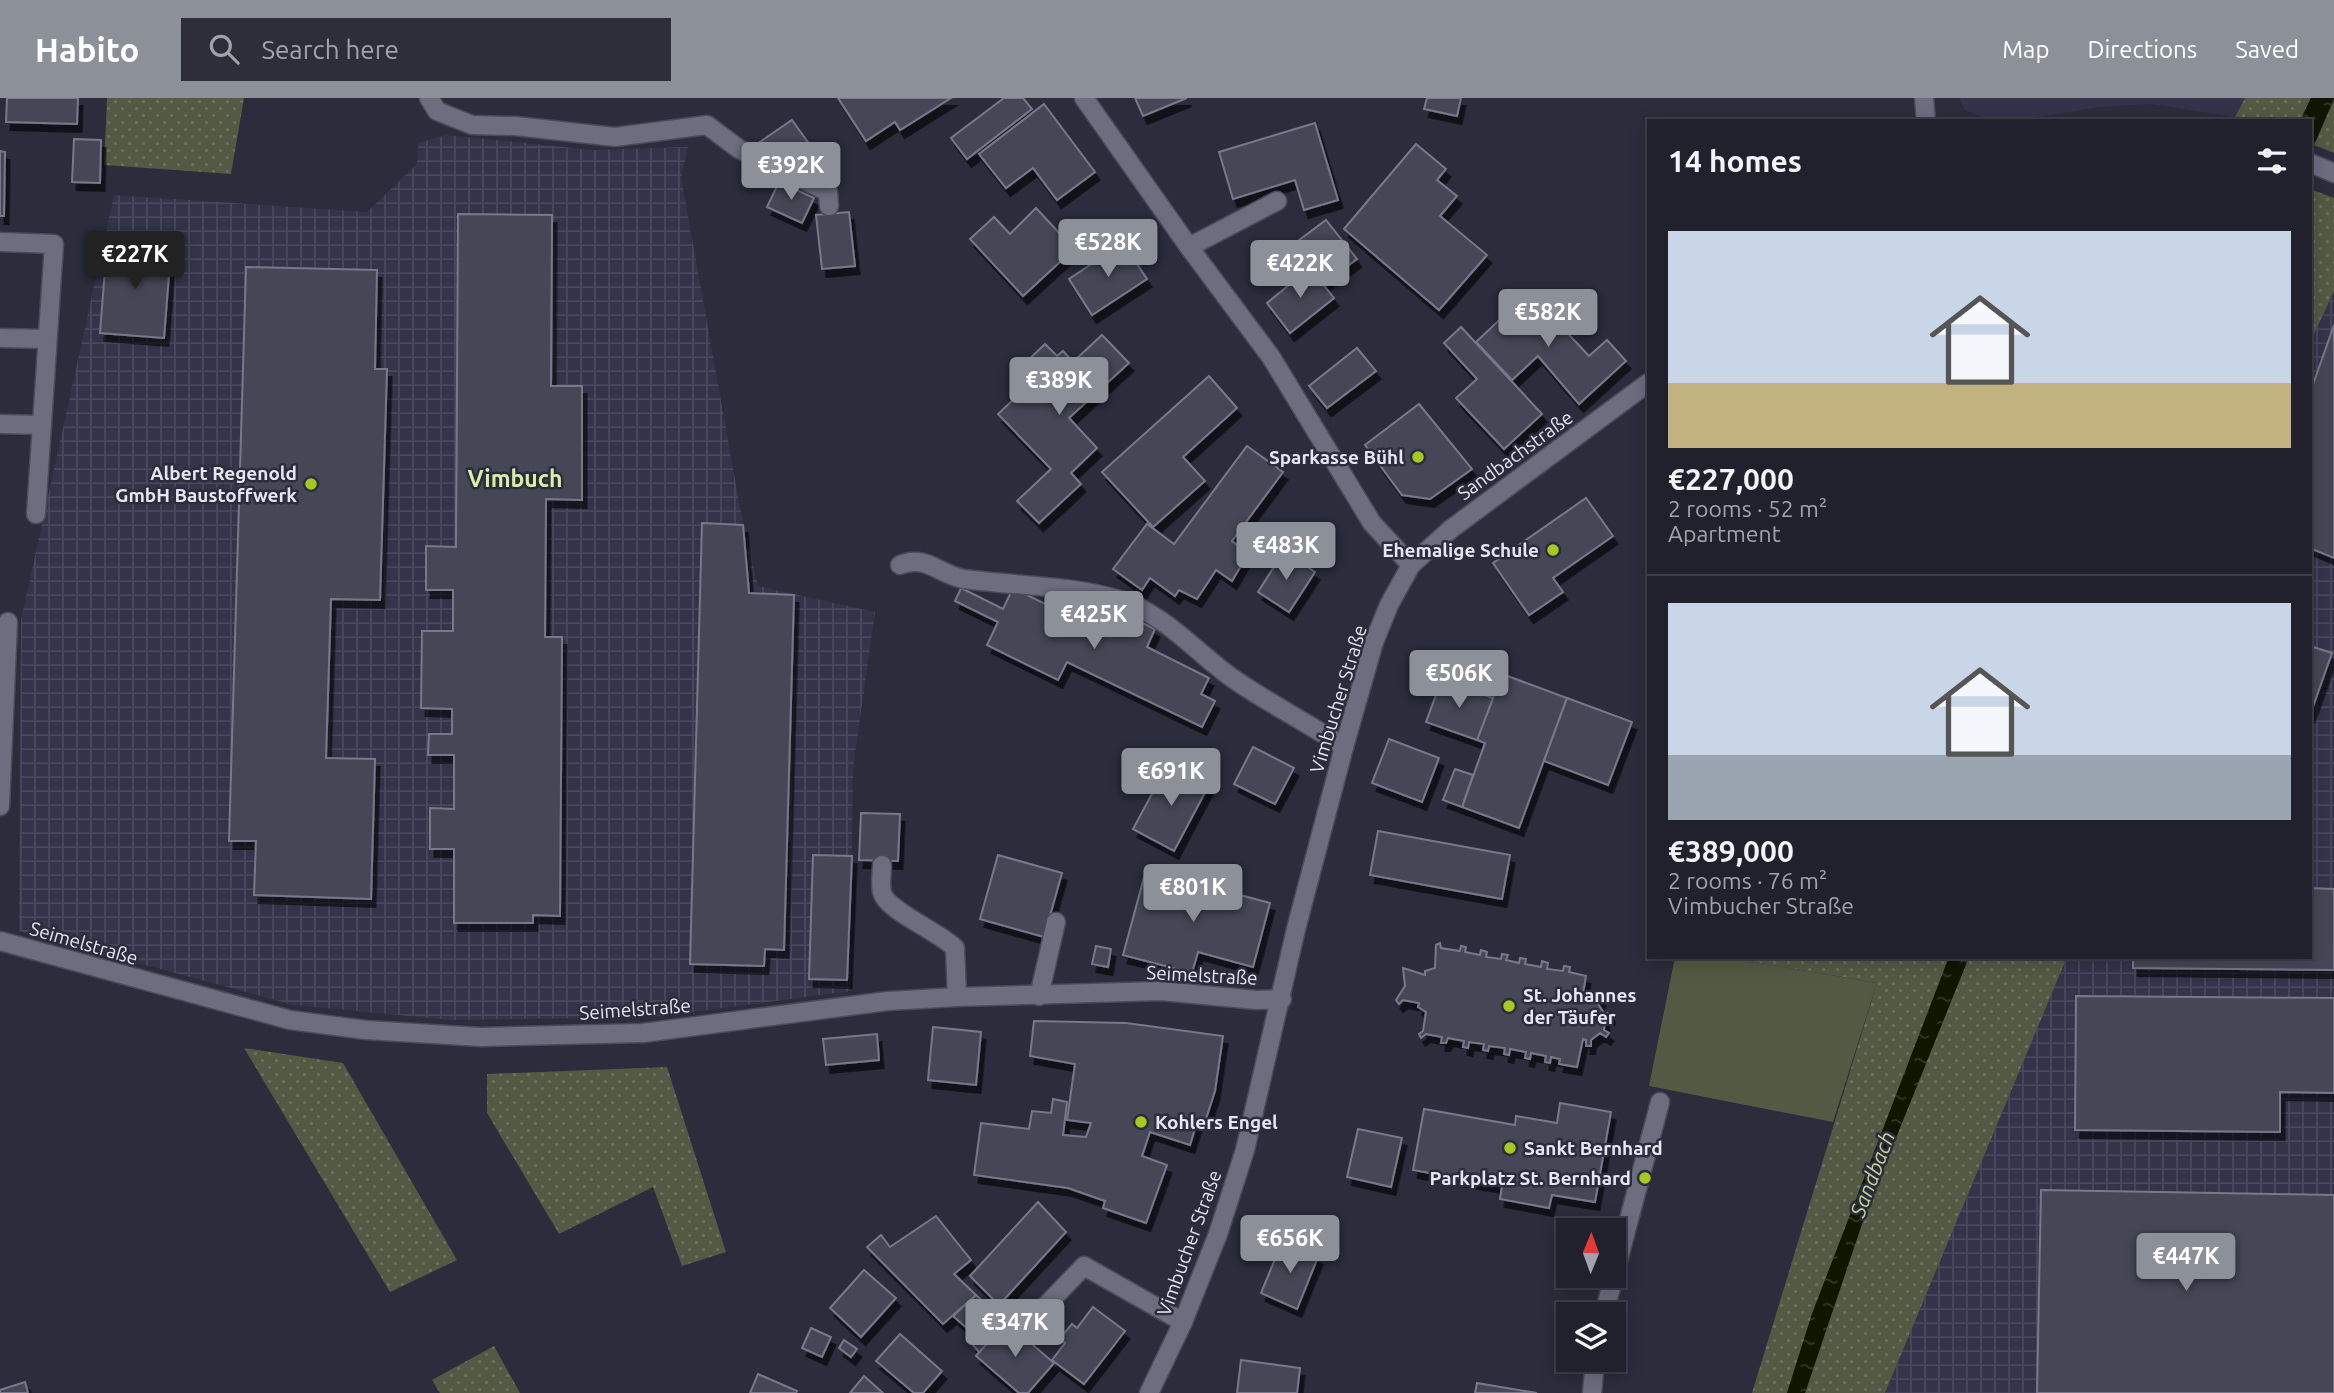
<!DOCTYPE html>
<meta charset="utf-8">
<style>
body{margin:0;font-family:Ubuntu,sans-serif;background:#2d2e39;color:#f1f3f6;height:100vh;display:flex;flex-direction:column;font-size:26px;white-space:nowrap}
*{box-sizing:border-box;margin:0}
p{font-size:23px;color:#a2a3aa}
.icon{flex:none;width:38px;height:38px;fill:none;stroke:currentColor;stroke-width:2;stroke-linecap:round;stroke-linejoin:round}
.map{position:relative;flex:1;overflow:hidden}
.panel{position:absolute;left:1647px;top:21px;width:665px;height:840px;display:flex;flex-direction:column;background:#20212d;border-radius:0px;box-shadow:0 4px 18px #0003,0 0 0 2px #3d3e49}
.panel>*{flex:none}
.needle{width:46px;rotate:1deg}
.buttons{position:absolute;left:1556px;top:1120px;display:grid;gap:14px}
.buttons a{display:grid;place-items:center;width:70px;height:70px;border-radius:0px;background:#20212d;box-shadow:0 4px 18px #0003,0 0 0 2px #3d3e49;font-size:35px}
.price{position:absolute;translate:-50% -60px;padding:0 16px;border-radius:7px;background:#8c9099;color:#fff;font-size:23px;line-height:46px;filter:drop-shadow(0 2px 4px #0008)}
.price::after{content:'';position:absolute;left:50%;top:42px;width:21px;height:16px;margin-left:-10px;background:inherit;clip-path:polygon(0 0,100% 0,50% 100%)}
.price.current{background:#222;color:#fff}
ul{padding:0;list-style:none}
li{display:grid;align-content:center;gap:14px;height:371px;padding:0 21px}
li+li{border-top:2px solid #3d3e49}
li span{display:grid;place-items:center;height:217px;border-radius:0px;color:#555}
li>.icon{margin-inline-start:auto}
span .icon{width:126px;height:126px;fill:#fffc;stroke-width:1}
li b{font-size:30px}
h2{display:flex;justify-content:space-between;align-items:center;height:84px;padding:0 21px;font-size:30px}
header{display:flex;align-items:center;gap:42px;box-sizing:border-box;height:98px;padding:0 35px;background:#8c9099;color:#fff}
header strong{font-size:33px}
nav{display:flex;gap:38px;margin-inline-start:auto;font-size:24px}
.search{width:490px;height:63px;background:#2d2e39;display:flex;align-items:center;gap:18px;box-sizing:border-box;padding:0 24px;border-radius:0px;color:#a2a3aa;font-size:26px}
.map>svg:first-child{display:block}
</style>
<header>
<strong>Habito</strong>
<div class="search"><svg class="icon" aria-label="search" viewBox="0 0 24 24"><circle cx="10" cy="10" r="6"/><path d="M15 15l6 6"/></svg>Search here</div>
<nav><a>Map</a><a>Directions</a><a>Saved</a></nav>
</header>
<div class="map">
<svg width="2334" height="1295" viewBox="0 0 2334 1295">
<defs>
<pattern id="industrial-grid" width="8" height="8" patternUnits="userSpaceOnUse" patternTransform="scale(1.75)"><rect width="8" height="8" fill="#33344a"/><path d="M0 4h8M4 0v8" fill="none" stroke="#47485c"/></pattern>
<pattern id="grass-dots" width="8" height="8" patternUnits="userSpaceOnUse" patternTransform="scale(1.75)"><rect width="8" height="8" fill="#535a43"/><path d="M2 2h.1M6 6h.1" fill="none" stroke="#6c725f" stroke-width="1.8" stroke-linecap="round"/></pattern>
<pattern id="water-ripples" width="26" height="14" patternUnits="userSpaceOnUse" patternTransform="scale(1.75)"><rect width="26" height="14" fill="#0f1600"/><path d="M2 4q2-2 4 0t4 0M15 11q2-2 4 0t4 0" fill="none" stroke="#323826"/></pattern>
<filter id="shadow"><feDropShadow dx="4.5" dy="8" stdDeviation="0" flood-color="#0009"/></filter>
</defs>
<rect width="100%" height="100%" fill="#2b2c3c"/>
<path fill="#33344a" d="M 1959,0 L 2245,0 L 2235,19 L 2151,6 L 2100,9 L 2013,23 L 1993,23 L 1965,12 Z"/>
<g fill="url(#industrial-grid)">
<path d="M 446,37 L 592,52 L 688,49 L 681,79 L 741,415 L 758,488 L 875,514 L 853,670 L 850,893 L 654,919 L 451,922 L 294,907 L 19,833 L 21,522 L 114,97 L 367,114 L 417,66 L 418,45 Z"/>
<path d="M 2334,193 L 2334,1295 L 1885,1295 L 2067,859 L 2310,859 L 2310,245 Z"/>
</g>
<g fill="url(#grass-dots)">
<path d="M 107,0 L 244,0 L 231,76 L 104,67 Z"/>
<path d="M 2245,0 L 2311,0 L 2300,23 L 2245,23 L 2235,19 Z"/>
<path d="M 2334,2 L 2334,55 L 2314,47 Z"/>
<path d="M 2310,91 L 2334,100 L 2334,193 L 2310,245 Z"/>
<path d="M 1726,859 L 1949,859 L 1812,1216 L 1787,1295 L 1752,1295 L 1877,885 Z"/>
<path d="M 1969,859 L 2067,859 L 1885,1295 L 1805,1295 L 1866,1114 Z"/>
<path d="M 244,950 L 343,965 L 457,1162 L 390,1194 Z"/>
<path d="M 667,969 L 726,1154 L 682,1168 L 653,1089 L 559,1136 L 487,1015 L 487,976 Z"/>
<path d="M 494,1248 L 520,1295 L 440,1295 L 432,1282 Z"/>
</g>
<path fill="#535a43" d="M 1675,859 L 1726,859 L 1877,885 L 1833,1024 L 1649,988 Z"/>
<g fill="url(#water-ripples)">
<path d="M 2311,0 L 2334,0 L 2314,47 L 2310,45 L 2310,23 L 2300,23 Z"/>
<path d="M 1949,859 L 1969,859 L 1866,1114 L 1805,1295 L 1787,1295 L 1812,1216 Z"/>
</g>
<g fill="#444657" stroke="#77798b" stroke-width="2" filter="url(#shadow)">
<path d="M 7,0 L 78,0 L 77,26 L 6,24 Z"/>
<path d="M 838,0 L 951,0 L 900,32 L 895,24 L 866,43 Z"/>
<path d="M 1004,0 L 1023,0 L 1032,11 L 967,61 L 951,40 Z"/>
<path d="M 1135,0 L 1187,0 L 1143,18 Z"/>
<path d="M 1427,0 L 1461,0 L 1457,18 L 1424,11 Z"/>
<path d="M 1044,6 L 1095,74 L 1057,102 L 1033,70 L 1006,90 L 979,56 Z"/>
<path d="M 792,22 L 812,50 L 788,66 L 754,48 Z"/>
<path d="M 1315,25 L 1338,102 L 1304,112 L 1295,82 L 1233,101 L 1219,54 Z"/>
<path d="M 74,41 L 101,42 L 100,85 L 72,84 Z"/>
<path d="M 1416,46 L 1446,71 L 1437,82 L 1457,98 L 1440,118 L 1487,157 L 1439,212 L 1344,131 Z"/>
<path d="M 0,53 L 5,54 L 4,118 L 0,118 Z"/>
<path d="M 779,84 L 814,100 L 802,125 L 767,109 Z"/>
<path d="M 1036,110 L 1074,151 L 1023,198 L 970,141 L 994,119 L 1010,136 Z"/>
<path d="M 849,114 L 855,168 L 822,171 L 816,117 Z"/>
<path d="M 458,116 L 552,117 L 551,288 L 582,288 L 582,402 L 546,401 L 545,539 L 562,539 L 560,818 L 533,817 L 533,825 L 454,825 L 454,751 L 430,751 L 430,710 L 454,711 L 454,657 L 428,657 L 429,636 L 452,636 L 452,611 L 421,610 L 422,533 L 453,533 L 453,492 L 426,492 L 426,448 L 456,449 Z"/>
<path d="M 1326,122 L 1357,161 L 1324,185 L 1294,146 Z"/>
<path d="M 1123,145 L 1147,181 L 1092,217 L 1069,181 Z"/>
<path d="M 107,146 L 171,151 L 164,240 L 100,235 Z"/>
<path d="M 246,169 L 377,172 L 375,271 L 387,271 L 380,502 L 331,501 L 326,660 L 375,661 L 371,801 L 254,797 L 256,743 L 229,743 Z"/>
<path d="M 1310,170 L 1334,200 L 1290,235 L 1267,205 Z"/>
<path d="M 1529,194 L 1589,258 L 1607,242 L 1626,263 L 1579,306 L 1538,258 L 1512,282 L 1476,244 Z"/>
<path d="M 2334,227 L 2334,460 L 2310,450 L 2310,295 Z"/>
<path d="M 1461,229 L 1542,316 L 1504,351 L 1456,300 L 1477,281 L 1444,245 Z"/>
<path d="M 1102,237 L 1129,265 L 1069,320 L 1097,350 L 1071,375 L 1081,386 L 1039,425 L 1017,403 L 1051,371 L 998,316 L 1034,282 L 1021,269 L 1045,246 L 1057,258 L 1063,253 L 1073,264 Z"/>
<path d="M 1357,250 L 1376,273 L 1327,310 L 1309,288 Z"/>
<path d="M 1209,278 L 1237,310 L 1183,359 L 1205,383 L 1153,429 L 1102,374 Z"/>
<path d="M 1419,306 L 1472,371 L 1430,401 L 1402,397 L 1365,347 Z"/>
<path d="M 1247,348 L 1283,374 L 1232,443 L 1248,456 L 1232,483 L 1216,472 L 1197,501 L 1179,492 L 1175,498 L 1150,480 L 1142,492 L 1113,471 L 1147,426 L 1174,446 Z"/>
<path d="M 1586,400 L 1613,438 L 1553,480 L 1563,494 L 1529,517 L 1493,465 Z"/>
<path d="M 702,425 L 743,427 L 749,495 L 794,497 L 784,852 L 765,851 L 764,868 L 690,866 Z"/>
<path d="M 1284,453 L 1315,474 L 1289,514 L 1258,494 Z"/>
<path d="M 961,490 L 1003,511 L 1013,490 L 1090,528 L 1101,505 L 1155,531 L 1147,549 L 1209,580 L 1201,596 L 1215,603 L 1202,629 L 1067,564 L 1058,582 L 987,547 L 998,524 L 955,503 Z"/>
<path d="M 2310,548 L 2332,555 L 2310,617 Z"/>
<path d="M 1502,576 L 1567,600 L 1519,730 L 1462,709 L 1485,645 L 1477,642 Z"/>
<path d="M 1442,581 L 1493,600 L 1477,642 L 1426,624 Z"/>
<path d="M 1567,600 L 1632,624 L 1608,687 L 1544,663 Z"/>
<path d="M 1389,641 L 1439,660 L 1422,704 L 1372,685 Z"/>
<path d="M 1253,649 L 1294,670 L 1275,706 L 1234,686 Z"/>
<path d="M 1167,668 L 1208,689 L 1174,753 L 1133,731 Z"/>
<path d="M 1455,671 L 1473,677 L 1462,709 L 1443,702 Z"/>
<path d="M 861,715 L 900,716 L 898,763 L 859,762 Z"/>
<path d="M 1378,733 L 1510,757 L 1502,801 L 1370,777 Z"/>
<path d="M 813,757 L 852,758 L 847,882 L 809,881 Z"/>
<path d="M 998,757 L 1062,775 L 1044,839 L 980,821 Z"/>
<path d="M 1146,772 L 1270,805 L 1253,869 L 1198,854 L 1192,875 L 1123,857 Z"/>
<path d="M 2310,790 L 2334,791 L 2334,872 L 2133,870 L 2133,859 L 2310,859 Z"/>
<path d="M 1440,845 L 1441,850 L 1460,853 L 1461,848 L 1466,849 L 1465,854 L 1480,857 L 1481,852 L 1487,854 L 1486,859 L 1501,861 L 1502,856 L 1508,857 L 1506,862 L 1519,865 L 1520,860 L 1526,861 L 1525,866 L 1541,869 L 1542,863 L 1548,865 L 1547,871 L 1563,873 L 1564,868 L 1570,869 L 1569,874 L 1586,878 L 1582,901 L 1594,903 L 1597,898 L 1601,900 L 1598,906 L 1604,915 L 1610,915 L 1610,919 L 1605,919 L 1604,932 L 1609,935 L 1606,939 L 1600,935 L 1591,942 L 1591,948 L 1586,948 L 1586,942 L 1583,941 L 1577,969 L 1559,966 L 1560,961 L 1551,959 L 1550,965 L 1545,964 L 1546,958 L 1531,955 L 1530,961 L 1525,960 L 1526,954 L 1510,951 L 1509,957 L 1504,956 L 1505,950 L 1489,948 L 1488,953 L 1483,952 L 1484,946 L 1469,944 L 1468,950 L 1463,949 L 1464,943 L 1448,940 L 1446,945 L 1441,945 L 1442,939 L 1426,936 L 1421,940 L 1419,936 L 1423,933 L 1426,914 L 1418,909 L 1419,905 L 1403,902 L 1399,906 L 1396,902 L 1405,888 L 1403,870 L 1425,877 L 1425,873 L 1435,870 L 1436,847 Z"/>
<path d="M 1096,848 L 1111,851 L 1108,869 L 1092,866 Z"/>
<path d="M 2076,898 L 2334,900 L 2334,995 L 2280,994 L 2280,1034 L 2075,1032 Z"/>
<path d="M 1034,923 L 1126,925 L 1223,938 L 1215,993 L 1205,1024 L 1198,1021 L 1190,1047 L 1150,1034 L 1142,1058 L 1167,1067 L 1146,1125 L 1103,1110 L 1105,1103 L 1068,1090 L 974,1077 L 981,1025 L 1029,1031 L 1032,1013 L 1051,1015 L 1053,1001 L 1067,1004 L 1063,1037 L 1086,1039 L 1091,1025 L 1067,1022 L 1075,966 L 1030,958 Z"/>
<path d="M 933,929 L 981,934 L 976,987 L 928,982 Z"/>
<path d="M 877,936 L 879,962 L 826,967 L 823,941 Z"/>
<path d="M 1560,1005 L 1611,1014 L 1595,1104 L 1552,1097 L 1549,1110 L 1500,1101 L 1502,1088 L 1413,1072 L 1424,1011 L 1515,1027 L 1516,1018 L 1557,1025 Z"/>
<path d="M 1358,1031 L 1402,1040 L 1391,1089 L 1347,1079 Z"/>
<path d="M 2041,1092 L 2334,1097 L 2334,1295 L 2037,1295 Z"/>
<path d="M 1038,1104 L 1066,1134 L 999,1207 L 970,1178 Z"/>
<path d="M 936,1118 L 971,1162 L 954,1176 L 976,1197 L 943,1226 L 867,1149 L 881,1137 L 890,1149 Z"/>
<path d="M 1282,1144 L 1318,1159 L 1297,1211 L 1261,1195 Z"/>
<path d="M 864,1172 L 896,1200 L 861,1239 L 830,1210 Z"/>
<path d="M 976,1197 L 1006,1224 L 980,1255 L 972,1246 L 978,1240 L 953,1218 Z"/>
<path d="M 1093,1209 L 1125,1233 L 1084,1286 L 1052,1262 L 1065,1245 L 1060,1240 L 1072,1226 L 1077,1230 Z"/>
<path d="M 1006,1224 L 1054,1265 L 1028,1295 L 1019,1295 L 976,1258 Z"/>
<path d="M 811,1230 L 831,1239 L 822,1259 L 802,1250 Z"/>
<path d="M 900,1236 L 942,1273 L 923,1295 L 914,1295 L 876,1263 Z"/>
<path d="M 844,1242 L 857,1251 L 851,1259 L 839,1250 Z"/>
<path d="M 1241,1262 L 1300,1270 L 1297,1295 L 1237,1295 Z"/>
<path d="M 758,1276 L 797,1293 L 796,1295 L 750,1295 Z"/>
<path d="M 864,1278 L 883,1295 L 850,1295 Z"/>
<path d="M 25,1284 L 28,1295 L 0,1295 L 0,1292 Z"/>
<path d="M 1477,1285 L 1537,1295 L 1475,1295 Z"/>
</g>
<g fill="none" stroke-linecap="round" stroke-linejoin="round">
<g stroke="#4a4b58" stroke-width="21">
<g id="lane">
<path d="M 0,144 L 54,146 L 36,416"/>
<path d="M 1189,149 L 1277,103"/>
<path d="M 0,240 L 47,241"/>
<path d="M 0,326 L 42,327"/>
<path d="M 900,467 C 927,456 939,477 964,481 C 1015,488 1068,487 1117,501 C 1165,515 1196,555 1235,582 C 1270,606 1308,625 1344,649"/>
<path d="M 882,767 C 882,775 880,786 882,794 C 885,812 940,834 955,850 L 957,899"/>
<path d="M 1039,898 L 1056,824"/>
<path d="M 1032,1222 L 1084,1168 L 1183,1224"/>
</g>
</g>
<g stroke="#4a4b58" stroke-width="21">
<g id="street">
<path d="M 429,0 L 437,13 L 472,27 L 515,28 L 615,39 L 707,27 L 739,51 L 828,94 L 829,108"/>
<path d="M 1084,0 L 1189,149 L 1271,259 L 1372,425 L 1411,467"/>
<path d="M 1924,0 L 1926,23"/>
<path d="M 0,708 L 8,524"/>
<path d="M 0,843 L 290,922 L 366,932 L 481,939 L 643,935 L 888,903 L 957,899 L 1161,893 L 1256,902 L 1282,901"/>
<path d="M 1604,1216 L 1660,1004"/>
<path d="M 1592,1295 L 1595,1262"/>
</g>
</g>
<g stroke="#4a4b58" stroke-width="21">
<g id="secondary">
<path d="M 2310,65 L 2334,75"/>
<path d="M 1149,1295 L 1183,1224 L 1218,1136 L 1245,1052 L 1296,831 L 1344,649 L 1374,544 L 1389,507 L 1411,467 L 1451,431 L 1648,285"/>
</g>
</g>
<use href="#lane" stroke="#6c6d7f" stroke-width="18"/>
<use href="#street" stroke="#6c6d7f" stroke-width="18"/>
<use href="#secondary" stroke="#6c6d7f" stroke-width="18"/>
</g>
<g fill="#a6c822" stroke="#2b2c3c" stroke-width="2.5">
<circle cx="1418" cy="359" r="7"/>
<circle cx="311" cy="386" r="7"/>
<circle cx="1553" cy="452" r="7"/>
<circle cx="1509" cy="908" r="7"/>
<circle cx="1141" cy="1024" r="7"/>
<circle cx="1510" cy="1050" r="7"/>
<circle cx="1645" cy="1080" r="7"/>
</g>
<g text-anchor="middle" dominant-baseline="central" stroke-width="5" stroke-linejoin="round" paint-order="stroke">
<g font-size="19" fill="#e5e6f1" stroke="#2b2c3c">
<text transform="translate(1515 357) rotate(-36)">Sandbachstraße</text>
<text transform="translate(1338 601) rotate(-73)">Vimbucher Straße</text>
<text transform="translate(84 845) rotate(16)">Seimelstraße</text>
<text transform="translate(1202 877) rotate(3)">Seimelstraße</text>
<text transform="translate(635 911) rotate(-4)">Seimelstraße</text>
<text transform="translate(1189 1145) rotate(-70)">Vimbucher Straße</text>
</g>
<g font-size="19" font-weight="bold" fill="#e5e6f1" stroke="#2b2c3c" text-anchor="end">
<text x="1404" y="359">Sparkasse Bühl</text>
<text x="297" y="375">Albert Regenold<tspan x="297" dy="22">GmbH Baustoffwerk</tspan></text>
<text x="1539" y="452">Ehemalige Schule</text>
<text x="1523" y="897" text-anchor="start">St. Johannes<tspan x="1523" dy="22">der Täufer</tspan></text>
<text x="1155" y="1024" text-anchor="start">Kohlers Engel</text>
<text x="1524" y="1050" text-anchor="start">Sankt Bernhard</text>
<text x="1631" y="1080">Parkplatz St. Bernhard</text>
</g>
<g font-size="21" font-style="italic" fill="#c1d397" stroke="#2b2c3c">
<text transform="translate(1872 1076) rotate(-69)">Sandbach</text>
</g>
<g font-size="23" font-weight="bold" fill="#d9efa4" stroke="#2b2c3c">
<text x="515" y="380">Vimbuch</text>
</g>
</g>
</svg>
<div class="buttons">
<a><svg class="needle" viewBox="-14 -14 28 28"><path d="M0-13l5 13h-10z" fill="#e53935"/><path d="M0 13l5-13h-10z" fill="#a2a3aa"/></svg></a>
<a><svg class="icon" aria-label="layers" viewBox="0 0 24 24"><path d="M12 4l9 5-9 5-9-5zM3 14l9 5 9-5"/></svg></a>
</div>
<b class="price" style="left:791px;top:104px">€392K</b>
<b class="price" style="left:1108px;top:181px">€528K</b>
<b class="price current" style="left:135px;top:193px">€227K</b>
<b class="price" style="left:1300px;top:202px">€422K</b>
<b class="price" style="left:1548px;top:251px">€582K</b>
<b class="price" style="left:1059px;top:319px">€389K</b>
<b class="price" style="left:1286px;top:484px">€483K</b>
<b class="price" style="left:1094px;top:553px">€425K</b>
<b class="price" style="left:1459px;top:612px">€506K</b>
<b class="price" style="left:1171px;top:710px">€691K</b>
<b class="price" style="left:1193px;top:826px">€801K</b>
<b class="price" style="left:1290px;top:1177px">€656K</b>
<b class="price" style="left:2186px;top:1195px">€447K</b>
<b class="price" style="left:1015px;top:1261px">€347K</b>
<section class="panel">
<h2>14 homes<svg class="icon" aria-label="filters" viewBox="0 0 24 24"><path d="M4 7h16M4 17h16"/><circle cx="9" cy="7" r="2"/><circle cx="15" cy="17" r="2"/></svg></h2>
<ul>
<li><span style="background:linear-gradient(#c9d6e8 70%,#c2b280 0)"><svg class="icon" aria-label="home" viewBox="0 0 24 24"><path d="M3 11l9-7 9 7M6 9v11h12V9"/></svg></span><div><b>€227,000</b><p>2 rooms · 52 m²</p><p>Apartment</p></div></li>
<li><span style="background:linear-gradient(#c9d6e8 70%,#9aa5b1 0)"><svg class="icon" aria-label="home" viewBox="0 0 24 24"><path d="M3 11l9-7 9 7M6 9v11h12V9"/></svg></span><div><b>€389,000</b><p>2 rooms · 76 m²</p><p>Vimbucher Straße</p></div></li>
</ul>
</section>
</div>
